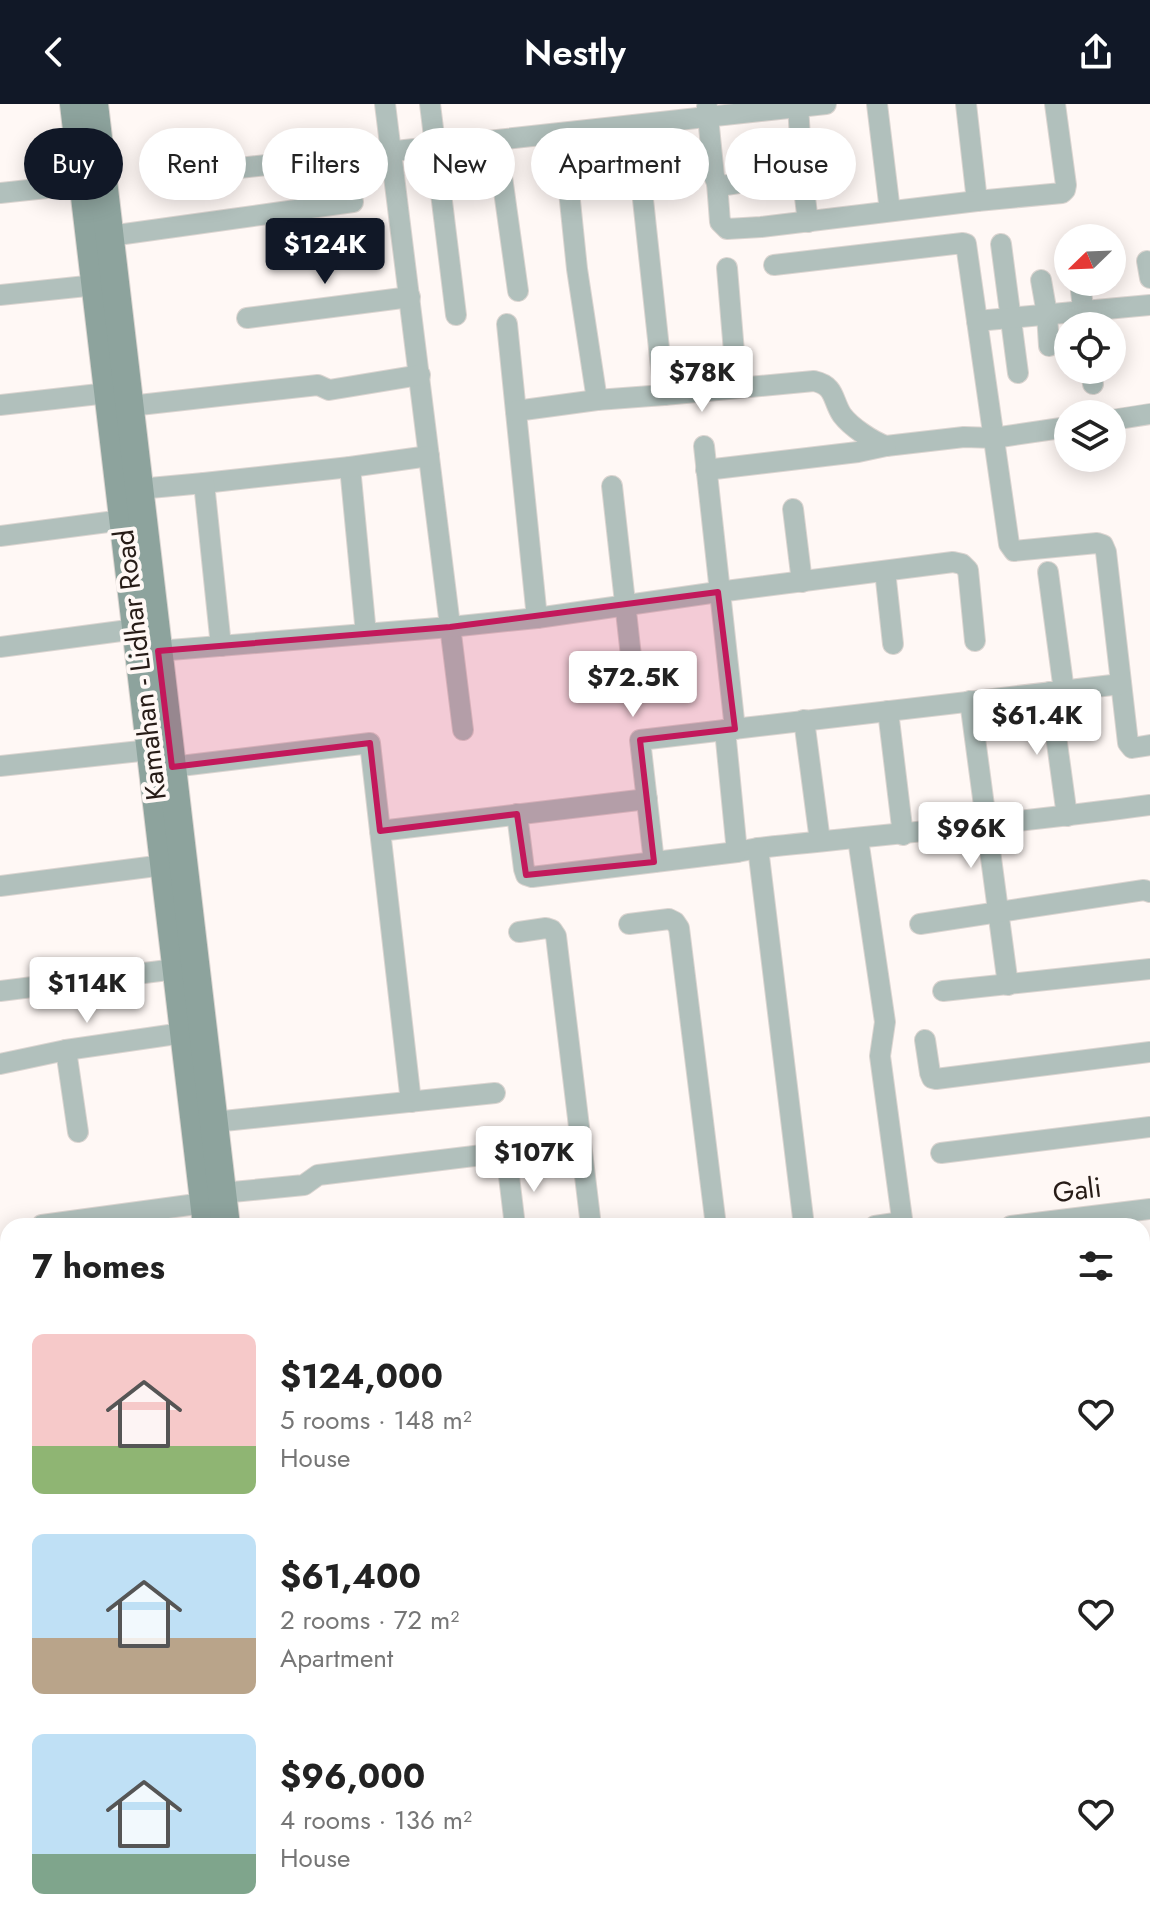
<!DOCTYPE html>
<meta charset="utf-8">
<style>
body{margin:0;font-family:Jost,sans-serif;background:#f6f6f6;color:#222;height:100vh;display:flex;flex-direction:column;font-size:30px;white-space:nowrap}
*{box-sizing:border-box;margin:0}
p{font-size:26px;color:#767676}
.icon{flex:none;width:44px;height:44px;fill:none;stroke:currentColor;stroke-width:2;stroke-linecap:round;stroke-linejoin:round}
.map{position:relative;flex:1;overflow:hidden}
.side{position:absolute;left:0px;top:1114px;width:1150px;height:712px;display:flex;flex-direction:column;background:#fff;border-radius:24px 24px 0 0;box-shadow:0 4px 20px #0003}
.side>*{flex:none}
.banner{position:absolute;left:24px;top:24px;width:1102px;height:72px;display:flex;gap:16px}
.needle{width:52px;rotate:247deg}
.buttons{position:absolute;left:1054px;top:120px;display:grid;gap:16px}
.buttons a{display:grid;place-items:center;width:72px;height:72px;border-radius:50%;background:#fff;box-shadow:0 4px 20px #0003;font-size:40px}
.price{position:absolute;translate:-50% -68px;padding:0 18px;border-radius:8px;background:#fff;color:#222;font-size:26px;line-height:52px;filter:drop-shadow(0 2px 4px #0008)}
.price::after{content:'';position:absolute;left:50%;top:48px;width:24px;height:18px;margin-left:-12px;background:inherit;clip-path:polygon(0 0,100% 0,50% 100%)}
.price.current{background:#111827;color:#fff}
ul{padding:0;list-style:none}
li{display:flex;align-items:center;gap:24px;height:200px;padding:0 32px}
li span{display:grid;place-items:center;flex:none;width:224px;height:160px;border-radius:12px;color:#555}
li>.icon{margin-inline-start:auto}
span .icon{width:96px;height:96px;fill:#fffc;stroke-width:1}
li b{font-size:34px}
h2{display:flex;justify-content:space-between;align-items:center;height:96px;padding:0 32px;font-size:34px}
.chip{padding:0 28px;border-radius:36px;background:#fff;box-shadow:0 4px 20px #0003;font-size:28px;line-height:72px}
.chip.current{background:#111827;color:#fff}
header{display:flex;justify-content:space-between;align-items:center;height:104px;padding:0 32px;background:#111827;color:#fff;font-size:36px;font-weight:600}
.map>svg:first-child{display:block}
</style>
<header><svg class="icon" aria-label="back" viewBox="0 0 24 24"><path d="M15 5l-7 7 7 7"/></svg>Nestly<svg class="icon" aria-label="share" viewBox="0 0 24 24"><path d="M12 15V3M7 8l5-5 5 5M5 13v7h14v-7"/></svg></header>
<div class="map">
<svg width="1150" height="1826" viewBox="0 0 1150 1826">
<rect width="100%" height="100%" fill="#fff8f5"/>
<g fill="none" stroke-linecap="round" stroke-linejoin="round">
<g stroke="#dcd5d1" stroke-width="12">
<path id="service" d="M 851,1819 L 852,1826"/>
</g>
<g stroke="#dcd5d1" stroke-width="22">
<g id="minor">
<path d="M 385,0 L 463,626"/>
<path d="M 430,0 L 456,211"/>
<path d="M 798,0 L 802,69 L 808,118"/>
<path d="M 877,0 L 890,107"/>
<path d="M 966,0 L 977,97"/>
<path d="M 707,3 L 714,72 L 717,79 L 721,82 L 802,69"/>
<path d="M 563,29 L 577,165 L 597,296"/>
<path d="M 497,37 L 518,187"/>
<path d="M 184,70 L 826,0"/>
<path d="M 717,79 L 720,118 L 727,125 L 761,123 L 977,97 L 1062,89 L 1065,86 L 1066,81 L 1055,0"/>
<path d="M 0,89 L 84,80"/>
<path d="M 110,132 L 353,98"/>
<path d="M 1001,140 L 1018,269"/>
<path d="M 1147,157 L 1150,174"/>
<path d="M 774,161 L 963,139 L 966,140 L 1009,440 L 1014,447 L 1097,439 L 1103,441 L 1106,448 L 1128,639 L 1132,644 L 1150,641"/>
<path d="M 727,164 L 737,284"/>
<path d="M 1041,176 L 1047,210 L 1049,242"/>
<path d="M 1080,178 L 1085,222"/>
<path d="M 0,191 L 96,181"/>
<path d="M 247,214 L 410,193"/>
<path d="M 977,217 L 1150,201"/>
<path d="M 507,220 L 537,514"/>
<path d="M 1091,266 L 1093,280"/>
<path d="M 664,291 L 814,277 C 836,282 832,296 842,311 C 851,323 872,337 886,342 L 964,333 L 994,334 L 1068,323"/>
<path d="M 0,301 L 108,289"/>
<path d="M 130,302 L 318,281 L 329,286 L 420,271"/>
<path d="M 516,307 L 597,296 L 664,291 L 635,21"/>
<path d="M 1112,316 L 1150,310"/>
<path d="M 704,342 L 735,625"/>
<path d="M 350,363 L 366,530"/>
<path d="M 706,366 L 858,348 L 886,342"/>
<path d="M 204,379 L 350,363 L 429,352"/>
<path d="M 612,382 L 634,579"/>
<path d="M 139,385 L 204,379 L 221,542"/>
<path d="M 793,405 L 802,478"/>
<path d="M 0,432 L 123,416"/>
<path d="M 885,467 L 893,540"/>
<path d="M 1048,468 L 1064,587"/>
<path d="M 0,543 L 136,525"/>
<path d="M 158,547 L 450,523 L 537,514 L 718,488 L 953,458 L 962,460 L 968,466 L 975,537"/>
<path d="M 1050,588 L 1067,712"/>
<path d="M 970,597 L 1008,881"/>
<path d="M 888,607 L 903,731"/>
<path d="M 804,616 L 820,737"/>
<path d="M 0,662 L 150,646"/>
<path d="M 172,663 L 370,639 L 411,998"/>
<path d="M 517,710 L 524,765 L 526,771 L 532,773 L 737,748 L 758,744 C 889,730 1020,719 1150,701"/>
<path d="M 380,727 L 647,695"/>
<path d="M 858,735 L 885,918 L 880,952 L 903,1122"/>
<path d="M 758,744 L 804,1122"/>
<path d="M 737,748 L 725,626 L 1121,580"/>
<path d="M 654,758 L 640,636 L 725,626"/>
<path d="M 0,782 L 164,761"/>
<path d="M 629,820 L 669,815 L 675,818 L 679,824 L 716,1122"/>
<path d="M 920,820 L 1144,786 L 1150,788"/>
<path d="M 519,828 L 546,824 L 552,826 L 556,832 L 591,1122"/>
<path d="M 0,887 L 176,865"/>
<path d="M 943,887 L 1150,865"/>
<path d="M 925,936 L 930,969 L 932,974 L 936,975 L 1150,948"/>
<path d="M 66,946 L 78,1028"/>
<path d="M 0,960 L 66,946 L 183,929"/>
<path d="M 214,1018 L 495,989"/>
<path d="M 941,1049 L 1150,1023"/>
<path d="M 508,1064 L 515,1122"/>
<path d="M 222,1089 L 304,1081 L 318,1071 L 581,1039"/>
<path d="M 42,1121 L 204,1099"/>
<path d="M 875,1122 L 902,1118"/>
<path d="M 1011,1122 L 1150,1105"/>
<path d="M 1142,1186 L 1150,1185"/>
<path d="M 0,1206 L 8,1205"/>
<path d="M 1142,1266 L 1150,1265"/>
<path d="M 1142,1306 L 1146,1344"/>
<path d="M 0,1453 L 8,1451"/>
<path d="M 0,1629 L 8,1628"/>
<path d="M 0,1782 L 8,1794"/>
<path d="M 24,1818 L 29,1826"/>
<path d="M 520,1818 L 521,1826"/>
<path d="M 666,1818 L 667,1826"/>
<path d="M 117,1822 L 147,1818"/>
</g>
</g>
<g stroke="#dcd5d1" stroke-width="30">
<g id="secondary">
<path d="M 74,0 L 207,1122"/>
<path d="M 94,0 L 226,1122"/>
<path d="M 288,1818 L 289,1826"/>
<path d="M 308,1818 L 309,1826"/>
</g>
</g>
<use href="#service" stroke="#b1c0bc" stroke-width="10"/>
<use href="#minor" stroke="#b1c0bc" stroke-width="20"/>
<use href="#secondary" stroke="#8da39d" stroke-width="28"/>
</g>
<path fill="#c2185b" fill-opacity="0.2" stroke="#c2185b" stroke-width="6" stroke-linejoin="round" d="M 718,488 L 735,625 L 640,636 L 654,758 L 526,771 L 517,710 L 380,727 L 370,639 L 172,663 L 158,547 L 450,523 Z"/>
<g text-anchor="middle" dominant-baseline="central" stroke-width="8" stroke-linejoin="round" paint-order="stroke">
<g font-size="28" fill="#271c17" stroke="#fff8f5">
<text transform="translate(140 561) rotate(-97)">Kamahan - Lidhar Road</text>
<text transform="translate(1077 1086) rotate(-7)">Gali</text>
</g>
</g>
</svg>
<div class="buttons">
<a><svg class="needle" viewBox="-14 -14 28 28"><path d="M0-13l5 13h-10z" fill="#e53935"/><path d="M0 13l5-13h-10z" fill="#767676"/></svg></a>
<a><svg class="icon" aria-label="locate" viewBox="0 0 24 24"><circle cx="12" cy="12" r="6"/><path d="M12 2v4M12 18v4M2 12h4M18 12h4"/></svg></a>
<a><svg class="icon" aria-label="layers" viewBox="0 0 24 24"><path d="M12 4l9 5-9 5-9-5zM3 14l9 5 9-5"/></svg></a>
</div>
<b class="price current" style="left:325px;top:182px">$124K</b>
<b class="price" style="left:702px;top:310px">$78K</b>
<b class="price" style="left:633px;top:615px">$72.5K</b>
<b class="price" style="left:1037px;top:653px">$61.4K</b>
<b class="price" style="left:971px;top:766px">$96K</b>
<b class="price" style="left:87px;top:921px">$114K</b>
<b class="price" style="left:534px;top:1090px">$107K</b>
<div class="banner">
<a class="chip current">Buy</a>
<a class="chip">Rent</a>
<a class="chip">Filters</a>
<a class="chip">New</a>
<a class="chip">Apartment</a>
<a class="chip">House</a>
</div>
<section class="side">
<h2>7 homes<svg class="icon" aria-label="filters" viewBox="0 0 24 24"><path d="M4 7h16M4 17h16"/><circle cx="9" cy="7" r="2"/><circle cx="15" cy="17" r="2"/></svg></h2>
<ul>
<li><span style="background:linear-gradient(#f6c9c9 70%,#8fb573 0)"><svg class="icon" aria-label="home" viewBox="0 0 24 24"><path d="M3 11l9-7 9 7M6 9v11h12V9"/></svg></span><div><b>$124,000</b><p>5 rooms · 148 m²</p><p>House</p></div><svg class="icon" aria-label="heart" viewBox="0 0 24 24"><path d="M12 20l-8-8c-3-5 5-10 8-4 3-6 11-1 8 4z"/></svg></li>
<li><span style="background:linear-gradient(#bfe0f5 65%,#b9a48a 0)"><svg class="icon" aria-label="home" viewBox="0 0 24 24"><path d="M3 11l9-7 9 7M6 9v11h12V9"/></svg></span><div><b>$61,400</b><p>2 rooms · 72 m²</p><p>Apartment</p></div><svg class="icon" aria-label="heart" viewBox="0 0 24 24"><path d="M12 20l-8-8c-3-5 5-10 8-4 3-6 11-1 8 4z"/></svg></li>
<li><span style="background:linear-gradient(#bfe0f5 75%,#7fa58c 0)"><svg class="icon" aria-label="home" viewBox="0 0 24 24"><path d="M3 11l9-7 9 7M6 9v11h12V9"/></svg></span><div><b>$96,000</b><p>4 rooms · 136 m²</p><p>House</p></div><svg class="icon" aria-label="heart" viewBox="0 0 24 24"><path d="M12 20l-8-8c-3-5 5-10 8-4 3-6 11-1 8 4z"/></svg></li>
</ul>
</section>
</div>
